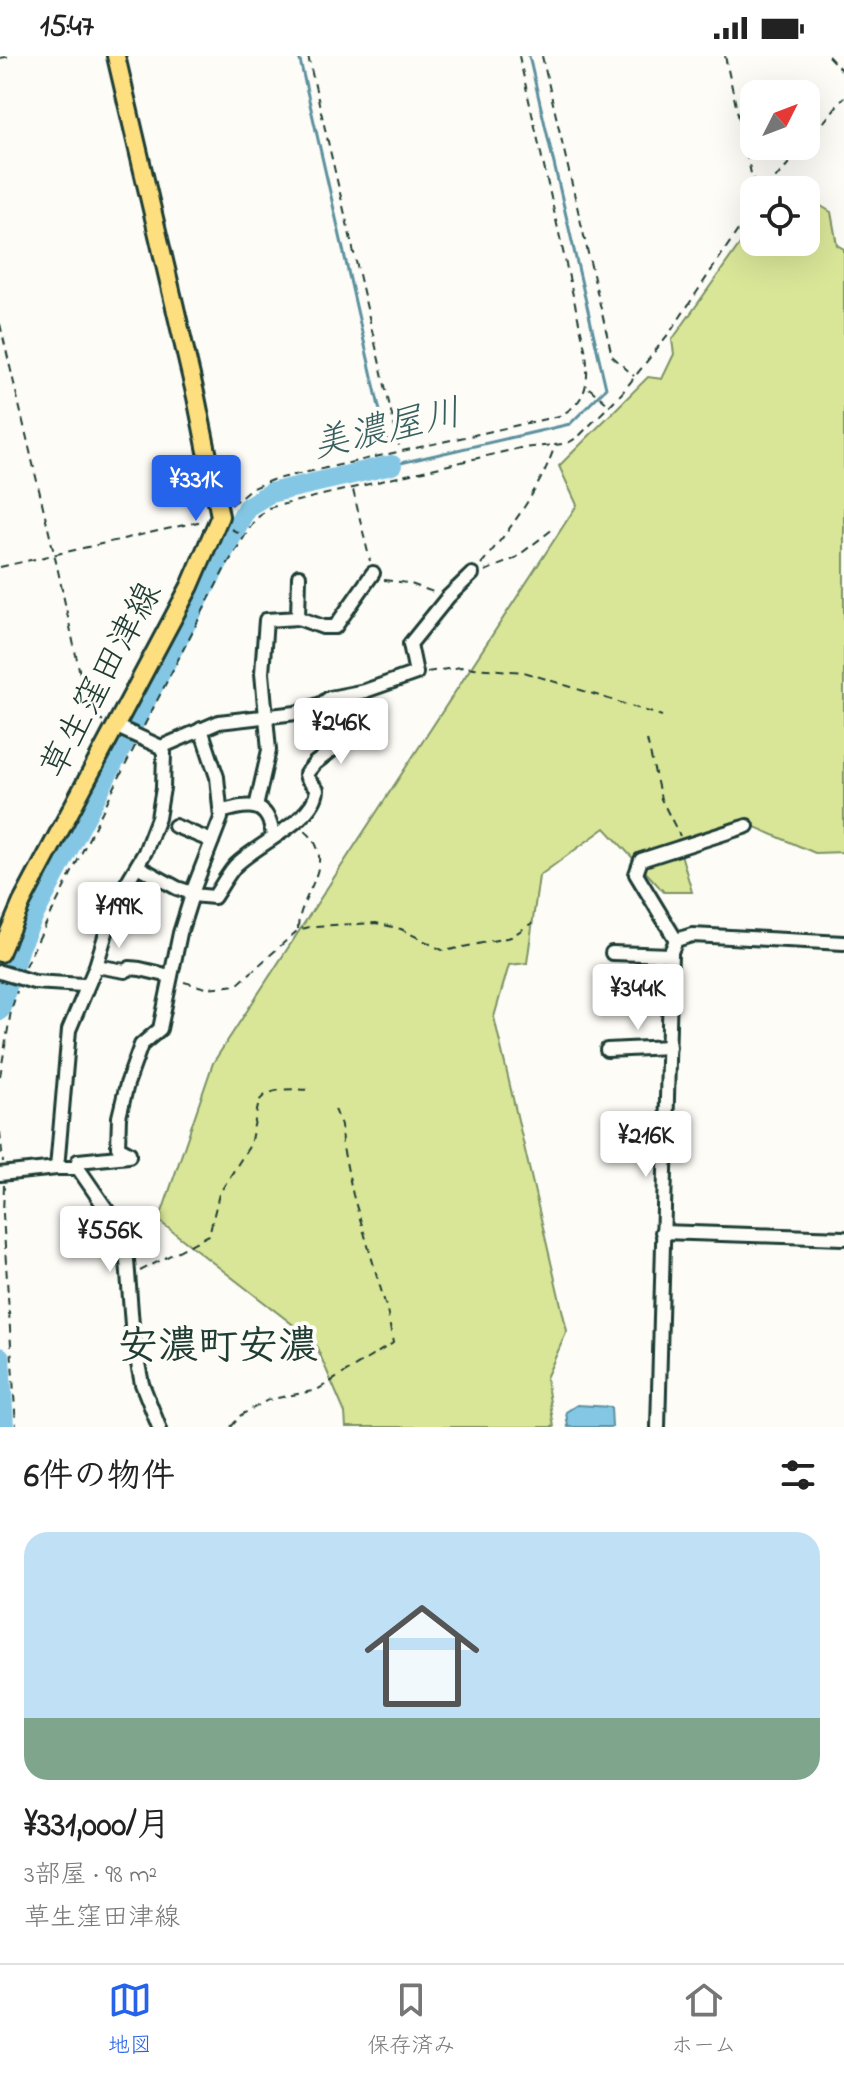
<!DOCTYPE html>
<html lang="ja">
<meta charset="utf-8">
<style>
body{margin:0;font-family:"Indie Flower","Klee One",sans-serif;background:#f6f6f6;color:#222;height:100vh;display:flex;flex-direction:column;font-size:30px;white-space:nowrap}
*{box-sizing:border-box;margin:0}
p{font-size:26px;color:#767676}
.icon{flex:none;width:44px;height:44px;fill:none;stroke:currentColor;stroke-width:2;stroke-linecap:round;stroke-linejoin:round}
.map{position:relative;height:1371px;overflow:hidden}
.details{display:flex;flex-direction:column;background:#fff;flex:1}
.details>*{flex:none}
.needle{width:52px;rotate:48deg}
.fabs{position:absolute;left:740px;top:24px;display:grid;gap:16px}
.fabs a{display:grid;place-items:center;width:80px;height:80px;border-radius:16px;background:#fff;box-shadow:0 8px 32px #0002;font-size:40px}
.price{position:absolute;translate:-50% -68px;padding:0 18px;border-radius:8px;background:#fff;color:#222;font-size:26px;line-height:52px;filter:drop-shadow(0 2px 4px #0008)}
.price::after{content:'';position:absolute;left:50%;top:48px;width:24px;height:18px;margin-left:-12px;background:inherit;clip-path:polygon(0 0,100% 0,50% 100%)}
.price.current{background:#2563eb;color:#fff}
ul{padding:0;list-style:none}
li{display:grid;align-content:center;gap:16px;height:424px;padding:0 24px}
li+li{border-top:2px solid #e0e0e0}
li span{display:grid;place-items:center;height:248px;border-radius:24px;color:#555}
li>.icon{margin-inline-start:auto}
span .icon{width:144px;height:144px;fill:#fffc;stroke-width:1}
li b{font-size:34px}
h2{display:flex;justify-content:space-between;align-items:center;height:96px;padding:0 24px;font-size:34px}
.status{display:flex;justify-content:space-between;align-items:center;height:56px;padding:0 40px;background:#fff;direction:ltr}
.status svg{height:22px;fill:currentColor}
.menu{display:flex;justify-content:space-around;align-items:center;height:112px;border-top:2px solid #e0e0e0;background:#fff;font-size:22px;color:#767676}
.menu a{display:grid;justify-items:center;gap:4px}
.menu .current{color:#2563eb}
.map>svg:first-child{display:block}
</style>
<div class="status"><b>15:47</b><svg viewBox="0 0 49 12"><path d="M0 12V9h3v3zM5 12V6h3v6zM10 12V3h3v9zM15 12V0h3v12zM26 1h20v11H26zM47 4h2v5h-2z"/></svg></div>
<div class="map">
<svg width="844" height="1371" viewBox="0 0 844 1371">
<rect width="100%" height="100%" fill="#fdfcf7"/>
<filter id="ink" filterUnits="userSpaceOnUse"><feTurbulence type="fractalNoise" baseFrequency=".0125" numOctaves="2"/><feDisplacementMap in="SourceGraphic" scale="16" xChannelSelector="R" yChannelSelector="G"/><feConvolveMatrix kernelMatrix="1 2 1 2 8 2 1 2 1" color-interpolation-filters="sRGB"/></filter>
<g filter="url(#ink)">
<path fill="#d9e698" stroke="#7c9266" stroke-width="2" d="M 806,141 L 831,156 L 837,189 L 844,193 L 844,796 L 815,797 L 739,764 L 677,784 L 692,836 L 664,836 L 605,772 L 539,820 L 527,907 L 509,909 L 494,961 L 567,1275 L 546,1322 L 554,1371 L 346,1371 L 345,1357 L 314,1285 L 159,1165 L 213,1007 L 577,449 L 559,410 L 648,321 L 662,323 L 674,298 L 672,284 L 754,168 L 754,186 L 806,186 Z"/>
<path fill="#84c7e5" stroke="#5c909e" stroke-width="2" d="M 577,1349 L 611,1351 L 612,1371 L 568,1371 L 566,1356 Z"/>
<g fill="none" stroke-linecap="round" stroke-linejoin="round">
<g stroke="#5c909e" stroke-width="3">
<path d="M 299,0 L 387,386"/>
<path d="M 391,404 L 392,409 L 570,368 L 606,332 L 529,0"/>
</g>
<g stroke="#84c7e5" stroke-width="20">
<path d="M 0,954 L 19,891 L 32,863 L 247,451 L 270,437 L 392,409"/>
<path d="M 0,1301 L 4,1371"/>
</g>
<g stroke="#1f3d34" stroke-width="18">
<g id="minor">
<path d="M 298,562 L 299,520"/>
<path d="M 115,670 L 161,691 L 219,666 L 296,657 L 321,648 L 330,642 L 365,635 L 416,617 L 410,588 L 448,541 L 472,518"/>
<path d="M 256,751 L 269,694 L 262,617 L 266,564 L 298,562 L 323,571 L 335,571 L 373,517"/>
<path d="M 221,756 C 250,747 269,745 273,781"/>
<path d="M 175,770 L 212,785"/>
<path d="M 137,810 L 177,832 L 192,837 L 192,839"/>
<path d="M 192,837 L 221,762 L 217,721 L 201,673"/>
<path d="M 676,884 L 636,818 L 641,804 L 747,770"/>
<path d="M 612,897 L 671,899"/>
<path d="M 96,910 L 125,915 L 130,912 L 140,913 L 170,920"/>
<path d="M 0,916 L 34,926 L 83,929 L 86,932"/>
<path d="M 607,994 L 669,991"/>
<path d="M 57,1112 L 69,974 L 96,910 L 115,847 L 145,796 L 158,762 L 163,732 L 164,697 L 161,691"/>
<path d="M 78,1112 L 78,1105 L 129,1100 L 129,1097 L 118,1091 L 119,1061 L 127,1028 L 141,989 L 160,973 L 180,877 L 192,839 L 214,841 C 221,831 227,819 235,810 C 255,789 315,764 317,734 L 307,722 L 306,718 L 315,707 L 344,685 L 328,643"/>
<path d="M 0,1118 L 57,1112 L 78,1112 L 109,1157 L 126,1191 L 133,1282 L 142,1328 L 159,1371"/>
<path d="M 662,1176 L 844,1182"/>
<path d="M 658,1371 L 671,896 L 676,884 L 692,879 L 844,887"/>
</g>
</g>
<g stroke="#1f3d34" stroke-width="22">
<path id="major" d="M 0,897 L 22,846 L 190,530 L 220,460 L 196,341 L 116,0"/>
</g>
<g stroke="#1f3d34" stroke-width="2" stroke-dasharray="8 6" stroke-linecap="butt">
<path d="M 308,0 L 400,394"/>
<path d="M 542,0 L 612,300 L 634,320"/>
<path d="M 725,0 L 752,122 L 765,134"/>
<path d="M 828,0 L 844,17"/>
<path d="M 0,2 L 10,0"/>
<path d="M 806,88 L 844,41"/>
<path d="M 766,133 L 804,90"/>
<path d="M 0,268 L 57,510 L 86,646 L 88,653 L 103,665"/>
<path d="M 589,332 L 608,348"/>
<path d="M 353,434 L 370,505"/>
<path d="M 231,449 L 250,433 L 272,424 L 559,360 C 588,346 589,325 586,297 L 519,0"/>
<path d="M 231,473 L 243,479"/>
<path d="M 481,508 C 510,474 541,432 555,389 L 568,387 L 578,381 L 622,337 L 673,272 L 754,150"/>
<path d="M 0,511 L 202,465"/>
<path d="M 485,515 L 514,503 L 553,473"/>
<path d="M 384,524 L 408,527 L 436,537"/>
<path d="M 427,616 L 461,611 L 524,616 L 662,660"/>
<path d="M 144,670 L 225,512 L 254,465 L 268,452 L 520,392 L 555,389"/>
<path d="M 647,684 L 661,743 L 680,780"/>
<path d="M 298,873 C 298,838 342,805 303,773"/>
<path d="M 25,910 L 135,690"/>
<path d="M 184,926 L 206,932 L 237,929 L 298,874 L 313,870 L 376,867 L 401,873 L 444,895 L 511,881 L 532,867"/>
<path d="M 0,1020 L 11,955 L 17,935"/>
<path d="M 0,1076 L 3,1106"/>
<path d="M 4,1129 L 3,1158 L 16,1371"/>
<path d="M 140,1215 L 209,1179 L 219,1138 L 250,1089 L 259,1045 C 269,1031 294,1033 310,1034"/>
<path d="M 231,1371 L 241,1359 L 268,1344 L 317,1334 L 393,1287 L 387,1254 L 353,1139 L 342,1087 L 341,1069 L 335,1053"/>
</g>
<use href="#minor" stroke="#fdfcf7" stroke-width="12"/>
<use href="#major" stroke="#fedf80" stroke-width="16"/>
</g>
</g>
<g text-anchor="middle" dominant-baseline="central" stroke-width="8" stroke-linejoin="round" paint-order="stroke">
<g font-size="36" fill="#1f3d34" stroke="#fdfcf7">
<text transform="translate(103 625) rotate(-62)">草生窪田津線</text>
</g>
<g font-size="38" font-style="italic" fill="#386060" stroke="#fdfcf7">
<text transform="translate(387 375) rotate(-13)">美濃屋川</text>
</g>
<g font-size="40" font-weight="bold" fill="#1f3d34" stroke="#fdfcf7">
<text x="218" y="1292">安濃町安濃</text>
</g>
</g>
</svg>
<div class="fabs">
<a><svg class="needle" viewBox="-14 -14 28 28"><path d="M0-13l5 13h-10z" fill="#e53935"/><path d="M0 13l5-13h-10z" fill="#767676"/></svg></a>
<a><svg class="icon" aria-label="locate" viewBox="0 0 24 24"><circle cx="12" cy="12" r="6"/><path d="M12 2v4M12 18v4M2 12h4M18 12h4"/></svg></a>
</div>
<b class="price current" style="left:196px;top:467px">¥331K</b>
<b class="price" style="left:341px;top:710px">¥246K</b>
<b class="price" style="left:119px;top:894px">¥199K</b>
<b class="price" style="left:638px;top:976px">¥344K</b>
<b class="price" style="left:646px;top:1123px">¥216K</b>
<b class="price" style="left:110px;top:1218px">¥556K</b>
</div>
<section class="details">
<h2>6件の物件<svg class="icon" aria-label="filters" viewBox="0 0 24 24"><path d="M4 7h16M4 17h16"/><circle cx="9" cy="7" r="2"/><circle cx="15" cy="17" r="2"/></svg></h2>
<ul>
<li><span style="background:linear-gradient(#bfe0f5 75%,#7fa58c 0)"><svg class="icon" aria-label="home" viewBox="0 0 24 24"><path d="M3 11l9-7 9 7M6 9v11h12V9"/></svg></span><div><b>¥331,000/月</b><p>3部屋 · 98 m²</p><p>草生窪田津線</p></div></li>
</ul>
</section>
<nav class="menu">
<a class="current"><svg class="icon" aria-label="map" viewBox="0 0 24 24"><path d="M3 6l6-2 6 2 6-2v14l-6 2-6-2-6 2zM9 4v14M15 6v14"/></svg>地図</a>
<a><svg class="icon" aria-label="saved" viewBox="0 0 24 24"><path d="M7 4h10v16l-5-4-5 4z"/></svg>保存済み</a>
<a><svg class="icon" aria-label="home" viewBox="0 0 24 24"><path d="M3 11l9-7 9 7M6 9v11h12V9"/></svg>ホーム</a>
</nav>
